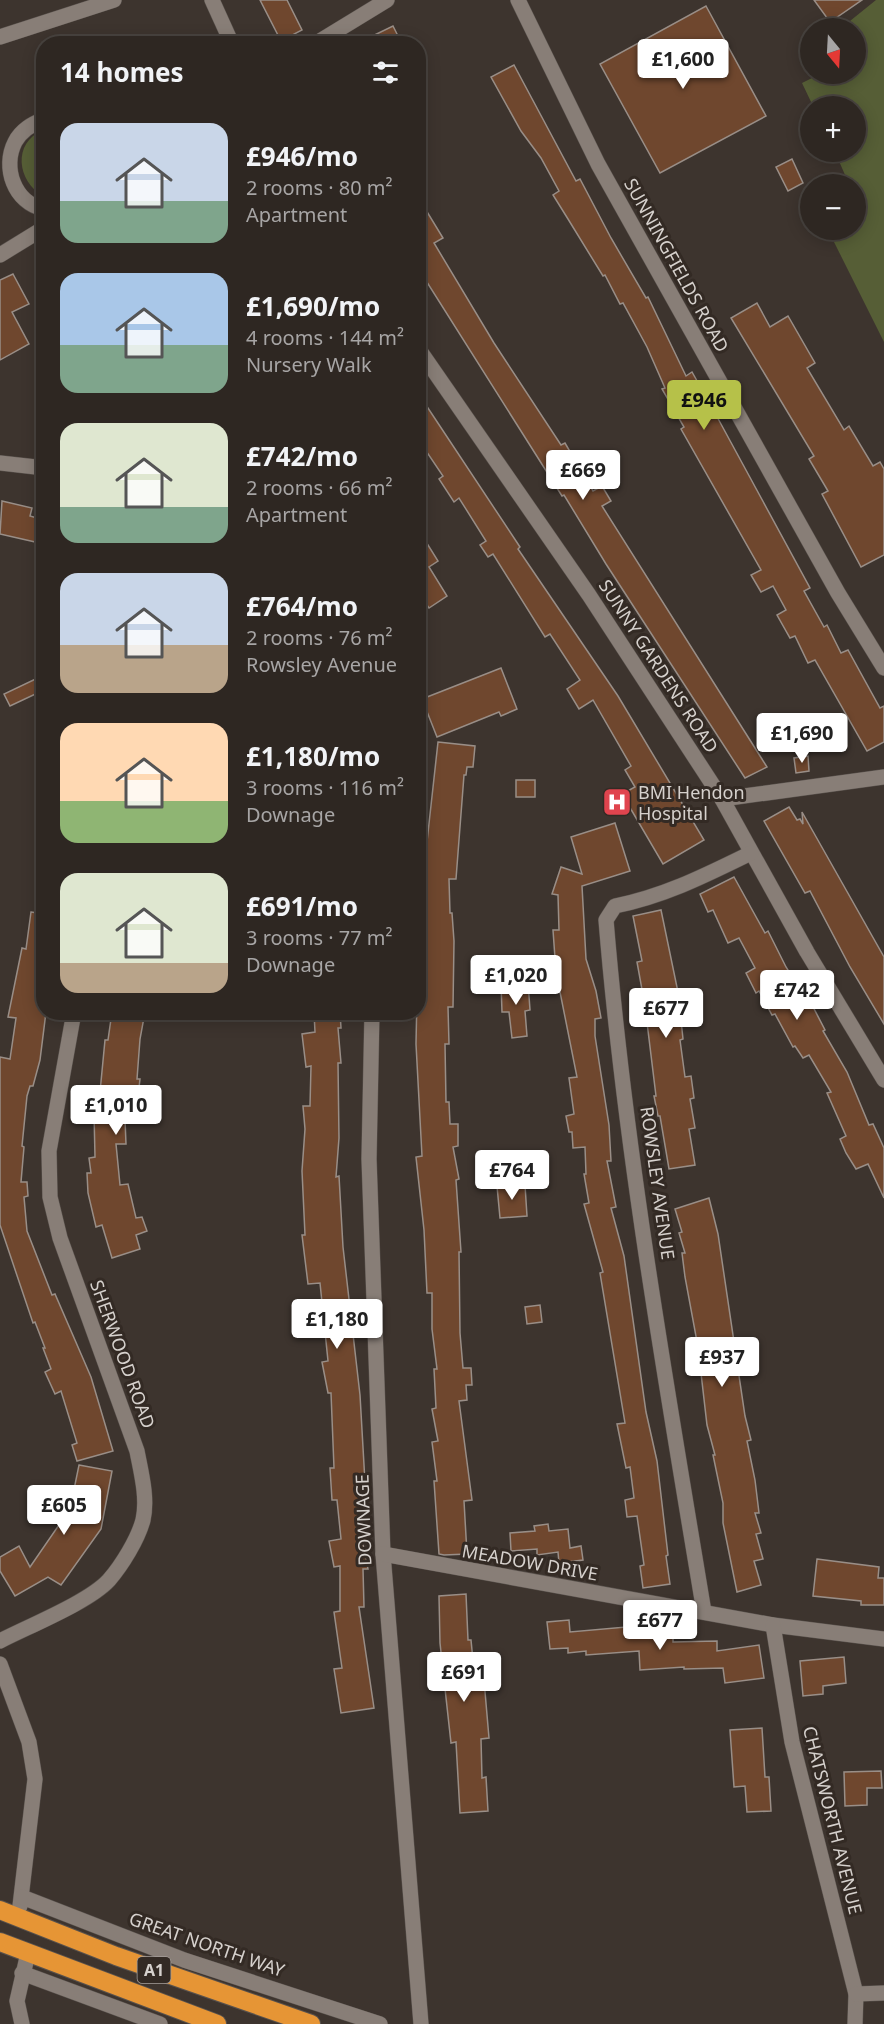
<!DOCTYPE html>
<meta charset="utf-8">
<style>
body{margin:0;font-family:"Noto Sans",sans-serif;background:#3a332f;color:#f1f3f6;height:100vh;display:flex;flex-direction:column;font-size:22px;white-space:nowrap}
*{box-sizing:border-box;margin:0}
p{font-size:20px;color:#a7a5a5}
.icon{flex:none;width:33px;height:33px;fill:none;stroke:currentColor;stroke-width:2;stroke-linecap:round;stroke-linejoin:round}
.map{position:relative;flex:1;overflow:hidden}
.panel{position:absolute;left:36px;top:36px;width:390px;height:984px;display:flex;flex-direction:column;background:#2e2722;border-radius:24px;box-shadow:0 3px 15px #0003,0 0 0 2px #494440}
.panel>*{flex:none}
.needle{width:39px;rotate:162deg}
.fabs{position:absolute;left:800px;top:18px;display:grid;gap:12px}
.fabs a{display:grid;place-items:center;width:66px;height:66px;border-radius:50%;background:#2e2722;box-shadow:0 3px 15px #0003,0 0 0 2px #494440;font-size:30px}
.price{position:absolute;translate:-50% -51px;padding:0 14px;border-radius:6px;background:#fff;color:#222;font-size:20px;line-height:39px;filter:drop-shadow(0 2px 3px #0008)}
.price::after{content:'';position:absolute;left:50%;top:36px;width:18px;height:14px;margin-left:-9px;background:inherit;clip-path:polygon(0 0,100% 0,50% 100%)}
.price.selected{background:#b6c149;color:#111}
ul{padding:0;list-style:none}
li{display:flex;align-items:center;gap:18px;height:150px;padding:0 24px}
li span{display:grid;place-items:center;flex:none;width:168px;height:120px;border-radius:18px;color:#555}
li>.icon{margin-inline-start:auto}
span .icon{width:72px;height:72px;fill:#fffc;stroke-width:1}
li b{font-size:26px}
h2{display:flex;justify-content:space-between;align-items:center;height:72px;padding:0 24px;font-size:26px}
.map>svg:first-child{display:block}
</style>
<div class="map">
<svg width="884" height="2024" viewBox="0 0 884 2024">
<rect width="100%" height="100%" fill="#3d342e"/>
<g fill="#565e36">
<path d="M 876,0 L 884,0 L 884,342 L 828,230 L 855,230 L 855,184 L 849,184 L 835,152 L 855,152 L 855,106 L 813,106 L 802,83 L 820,74 L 855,74 L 855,56 L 859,54 L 855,28 L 852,28 L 850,21 Z"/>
<path d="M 43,130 L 44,130 L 43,196 C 17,181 12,143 43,130 Z"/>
</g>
<g fill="#6f472e" stroke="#998e87" stroke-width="1.5">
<path d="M 260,0 L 287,0 L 302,30 L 281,41 Z"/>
<path d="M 814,0 L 862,0 L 830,22 Z"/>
<path d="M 706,6 L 766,116 L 660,173 L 600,64 Z"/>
<path d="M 393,26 L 402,44 L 356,44 Z"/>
<path d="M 514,65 L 576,181 L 580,179 L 611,238 L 646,298 L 648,297 L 686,376 L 692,372 L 709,402 L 810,588 L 804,591 L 824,627 L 827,625 L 841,653 L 848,650 L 880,708 L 884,706 L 884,742 L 867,751 L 815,660 L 808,663 L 795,636 L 790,638 L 777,615 L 786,610 L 773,586 L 761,592 L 751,575 L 761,570 L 681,429 L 684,427 L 662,389 L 665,388 L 647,347 L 623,303 L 620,304 L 605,275 L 603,276 L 568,219 L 553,195 L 559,191 L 541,158 L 521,131 L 491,77 Z"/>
<path d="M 792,159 L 803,183 L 788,191 L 776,167 Z"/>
<path d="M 418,197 L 443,238 L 434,243 L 494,343 L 561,445 L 565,443 L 593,491 L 602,486 L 611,501 L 602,506 L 767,767 L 745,778 L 606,564 L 564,495 L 562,496 L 418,268 Z"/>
<path d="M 13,274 L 29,304 L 12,312 L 29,344 L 0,360 L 0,280 Z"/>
<path d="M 757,303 L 770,327 L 788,316 L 815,363 L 807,368 L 844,430 L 849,426 L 873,466 L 880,462 L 884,469 L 884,555 L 861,567 L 822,494 L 828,491 L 809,459 L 814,456 L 731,318 Z"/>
<path d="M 418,393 L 520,547 L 518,549 L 618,696 L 704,840 L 663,864 L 622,794 L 635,787 L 625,770 L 631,766 L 593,700 L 579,709 L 567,689 L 580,680 L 550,634 L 545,637 L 493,554 L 488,557 L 480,545 L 486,541 L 459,498 L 454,502 L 439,479 L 443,476 L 418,439 Z"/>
<path d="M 2,501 L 32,508 L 30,516 L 44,520 L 44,544 L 0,534 Z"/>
<path d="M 418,529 L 438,561 L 429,567 L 447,596 L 429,608 L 418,592 Z"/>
<path d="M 501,668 L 517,709 L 501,716 L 499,712 L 437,737 L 422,699 Z"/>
<path d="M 44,675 L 44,690 L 10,706 L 4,694 Z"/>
<path d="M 438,742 L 475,746 L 473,767 L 467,767 L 466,775 L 464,775 L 456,879 L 449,879 L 450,913 L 452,913 L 454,941 L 453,1007 L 448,1007 L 449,1044 L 445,1044 L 446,1102 L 449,1102 L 450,1124 L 458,1124 L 458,1146 L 453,1147 L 459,1179 L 456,1180 L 461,1252 L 459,1252 L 460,1333 L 463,1368 L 471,1368 L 472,1385 L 466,1385 L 467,1400 L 459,1401 L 472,1500 L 464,1501 L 467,1554 L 444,1555 L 439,1554 L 434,1481 L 437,1481 L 432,1442 L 438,1441 L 432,1409 L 436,1408 L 434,1369 L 437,1369 L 432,1329 L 432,1293 L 427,1293 L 424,1230 L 416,1157 L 422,1156 L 416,1044 L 418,946 L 422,946 L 419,887 L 422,887 Z"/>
<path d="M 808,756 L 809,771 L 796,773 L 794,758 Z"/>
<rect x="516" y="780" width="19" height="17"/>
<path d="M 789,807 L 797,820 L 800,819 L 803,824 L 802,812 L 884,957 L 884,1024 L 850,967 L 810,891 L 805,893 L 764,821 Z"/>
<path d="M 615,823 L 630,871 L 582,886 L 586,959 L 596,991 L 601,1018 L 595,1019 L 595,1036 L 609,1125 L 611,1161 L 607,1161 L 616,1207 L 611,1208 L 624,1256 L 646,1412 L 657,1461 L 668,1555 L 666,1556 L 670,1584 L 643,1588 L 640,1566 L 644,1565 L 637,1516 L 627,1517 L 625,1500 L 634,1498 L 630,1467 L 626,1468 L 617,1424 L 625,1423 L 600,1273 L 603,1272 L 584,1204 L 589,1203 L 584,1174 L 586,1174 L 585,1147 L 573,1148 L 572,1132 L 569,1132 L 566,1116 L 574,1114 L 569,1078 L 577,1077 L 557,977 L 560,976 L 555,958 L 553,930 L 559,930 L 558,895 L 552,894 L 561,867 L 582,874 L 571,837 Z"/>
<path d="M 734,877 L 765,933 L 768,931 L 786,967 L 808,1002 L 810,1001 L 825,1030 L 823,1031 L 847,1072 L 869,1125 L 873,1124 L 884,1148 L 884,1198 L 868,1164 L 856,1169 L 846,1153 L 840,1139 L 846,1136 L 827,1093 L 831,1092 L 809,1055 L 803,1058 L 795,1046 L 793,1047 L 775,1014 L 772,1015 L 759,991 L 756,993 L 746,973 L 755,968 L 739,938 L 728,943 L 713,910 L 708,912 L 700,894 Z"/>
<path d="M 661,910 L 678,992 L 683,1039 L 680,1040 L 685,1077 L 691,1076 L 694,1098 L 690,1099 L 695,1128 L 689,1129 L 695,1165 L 669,1169 L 660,1116 L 658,1116 L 654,1096 L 656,1096 L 645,1006 L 637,962 L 642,961 L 633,916 Z"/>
<path d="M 31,912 L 44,914 L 44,1012 L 46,1012 L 40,1060 L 33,1086 L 30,1086 L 27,1096 L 22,1146 L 24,1147 L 21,1182 L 27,1182 L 28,1196 L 24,1197 L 27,1231 L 52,1295 L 55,1294 L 91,1377 L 113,1451 L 77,1461 L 72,1445 L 77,1443 L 61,1391 L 55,1394 L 45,1372 L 51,1369 L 43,1348 L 45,1348 L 35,1322 L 33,1323 L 0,1225 L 0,1057 L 10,1059 L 16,1018 L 8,1017 L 22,948 L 26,949 Z"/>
<path d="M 528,982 L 530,1010 L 525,1011 L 527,1036 L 512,1038 L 509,1012 L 502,1012 L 501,984 Z"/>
<path d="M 112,1012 L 145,1012 L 140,1039 L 137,1079 L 140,1079 L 138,1096 L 124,1095 L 126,1144 L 116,1144 L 120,1185 L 128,1184 L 136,1218 L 142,1217 L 147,1231 L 136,1235 L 140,1249 L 112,1258 L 102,1225 L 96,1227 L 88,1193 L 87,1173 L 91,1173 L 89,1158 L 95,1157 L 94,1113 L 98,1113 L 105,1040 L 108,1040 Z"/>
<path d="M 314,1012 L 340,1012 L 341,1028 L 338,1028 L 341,1063 L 338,1063 L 339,1138 L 336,1177 L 339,1176 L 343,1247 L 360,1395 L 368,1535 L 361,1535 L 368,1569 L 363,1569 L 364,1607 L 359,1607 L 374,1708 L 341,1713 L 334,1669 L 342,1668 L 334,1612 L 340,1611 L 340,1566 L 334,1567 L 329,1541 L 341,1539 L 337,1500 L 332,1500 L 330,1468 L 334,1468 L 331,1393 L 328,1393 L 322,1362 L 328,1361 L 320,1283 L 308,1284 L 302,1235 L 305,1235 L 302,1171 L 305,1129 L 303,1106 L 310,1106 L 311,1066 L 306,1067 L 302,1034 L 315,1032 Z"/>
<path d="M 525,1185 L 527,1216 L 500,1218 L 497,1186 Z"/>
<path d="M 709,1198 L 718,1234 L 745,1416 L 751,1440 L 747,1441 L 755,1480 L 759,1513 L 755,1513 L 761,1533 L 756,1534 L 763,1559 L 754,1561 L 761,1585 L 737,1592 L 723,1523 L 723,1503 L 713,1455 L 715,1455 L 707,1425 L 698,1347 L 685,1277 L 682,1253 L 685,1253 L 679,1233 L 682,1232 L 675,1209 Z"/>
<path d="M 540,1305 L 542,1322 L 527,1324 L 525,1307 Z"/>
<path d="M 79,1465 L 112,1471 L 101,1529 L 61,1585 L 48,1577 L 15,1596 L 0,1571 L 0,1557 L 19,1546 L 30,1567 L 70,1509 Z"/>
<path d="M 548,1524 L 549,1531 L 568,1529 L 570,1548 L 581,1546 L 583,1560 L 559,1563 L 558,1552 L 537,1555 L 537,1549 L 511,1551 L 510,1533 L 535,1531 L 534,1526 Z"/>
<path d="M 817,1559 L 879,1567 L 878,1578 L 884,1578 L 884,1605 L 861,1605 L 861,1601 L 813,1596 Z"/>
<path d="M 466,1594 L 468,1640 L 471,1640 L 475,1681 L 484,1680 L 489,1738 L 481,1739 L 482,1778 L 486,1777 L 488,1811 L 460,1813 L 456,1742 L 451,1743 L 440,1643 L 439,1596 Z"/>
<path d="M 569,1620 L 570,1632 L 626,1627 L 627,1638 L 673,1634 L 673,1642 L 717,1641 L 717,1651 L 759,1645 L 764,1678 L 725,1683 L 723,1668 L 684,1669 L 684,1667 L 640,1670 L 639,1651 L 586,1655 L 586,1651 L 568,1653 L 568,1648 L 550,1649 L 547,1622 Z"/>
<path d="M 844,1657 L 846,1683 L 823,1686 L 823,1694 L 803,1696 L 800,1661 Z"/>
<path d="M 762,1728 L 765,1777 L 769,1777 L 771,1811 L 747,1812 L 745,1786 L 734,1787 L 730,1730 Z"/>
<path d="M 881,1771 L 882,1788 L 867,1788 L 867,1805 L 845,1806 L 844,1772 Z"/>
</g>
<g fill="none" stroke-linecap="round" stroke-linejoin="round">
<g stroke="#59524d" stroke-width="16">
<g id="minor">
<path d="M 212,0 L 232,44"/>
<path d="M 518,0 L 598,164 L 838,593 L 884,668"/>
<path d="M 0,37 L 114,0"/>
<path d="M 315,44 L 387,0"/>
<path d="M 44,119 C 32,124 21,130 15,142 C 2,167 14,203 44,209"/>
<path d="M 0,255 L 44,228"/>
<path d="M 418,348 L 589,595 L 722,799 L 807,952 L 884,1080"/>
<path d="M 0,463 L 36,467 L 44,471"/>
<path d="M 722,799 L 884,777"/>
<path d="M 372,1012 L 369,1159 L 383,1554 L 421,2024"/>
<path d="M 383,1554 L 773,1625 L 884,1639"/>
<path d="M 704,1612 C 666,1382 625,1151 606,920 L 615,906 C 665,896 706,875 751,853"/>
<path d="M 773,1625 L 792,1742 L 856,1994 L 855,2024"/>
<path d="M 0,1641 C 29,1626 89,1602 109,1580 C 122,1565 138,1539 143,1520 C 148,1498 141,1472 137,1451 L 60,1238 L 50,1197 L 49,1151 L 74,1012"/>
<path d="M 0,1664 L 29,1742 L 35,1779 L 20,1906"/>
<path d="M 22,1897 L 184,1960 L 380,2024"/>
<path d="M 22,1973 L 160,2024"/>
<path d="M 856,1994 L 884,1993"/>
<path d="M 22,2024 L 17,2001 L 28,1953"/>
</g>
</g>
<g stroke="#59524d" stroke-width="20">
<g id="highway">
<path d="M 0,1910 L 116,1956 L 311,2024"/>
<path d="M 0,1942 L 217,2024"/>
</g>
</g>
<use href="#minor" stroke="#887e77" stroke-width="15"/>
<use href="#highway" stroke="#e69535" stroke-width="18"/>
</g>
<defs>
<g id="hospital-square" transform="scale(1.5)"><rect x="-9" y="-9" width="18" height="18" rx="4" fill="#e0444e" stroke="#332a24"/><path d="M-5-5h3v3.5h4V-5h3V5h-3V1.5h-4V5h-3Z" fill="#fff"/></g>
</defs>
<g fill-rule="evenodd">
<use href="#hospital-square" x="617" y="802"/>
</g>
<g text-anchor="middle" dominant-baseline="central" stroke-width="6" stroke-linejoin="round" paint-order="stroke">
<rect fill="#332a24" stroke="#a59f9a" stroke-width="1.5" x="137.5" y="1957" width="33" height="26" rx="4.5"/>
<g font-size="16" font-weight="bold" fill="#d6d1cd">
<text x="154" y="1970">A1</text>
</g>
<g font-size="18" fill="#d6d1cd" stroke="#332a24">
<text transform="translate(677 265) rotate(61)">SUNNINGFIELDS ROAD</text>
<text transform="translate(659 666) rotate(57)">SUNNY GARDENS ROAD</text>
<text transform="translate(658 1183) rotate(82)">ROWSLEY AVENUE</text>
<text transform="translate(123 1354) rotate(70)">SHERWOOD ROAD</text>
<text transform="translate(363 1520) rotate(-92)">DOWNAGE</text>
<text transform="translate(530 1562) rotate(10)">MEADOW DRIVE</text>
<text transform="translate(833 1820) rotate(76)">CHATSWORTH AVENUE</text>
<text transform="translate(207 1944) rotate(19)">GREAT NORTH WAY</text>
</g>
<g font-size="18" fill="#d6d1cd" stroke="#332a24" text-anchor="start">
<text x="638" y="792">BMI Hendon<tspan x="638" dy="21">Hospital</tspan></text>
</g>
</g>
</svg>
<div class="fabs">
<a><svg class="needle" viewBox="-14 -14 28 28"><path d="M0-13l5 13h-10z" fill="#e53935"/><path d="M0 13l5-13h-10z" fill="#a7a5a5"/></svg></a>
<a>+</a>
<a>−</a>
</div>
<b class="price" style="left:683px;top:90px">£1,600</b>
<b class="price selected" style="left:704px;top:431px">£946</b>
<b class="price" style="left:583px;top:501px">£669</b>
<b class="price" style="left:802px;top:764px">£1,690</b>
<b class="price" style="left:516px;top:1006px">£1,020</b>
<b class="price" style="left:797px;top:1021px">£742</b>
<b class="price" style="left:666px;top:1039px">£677</b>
<b class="price" style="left:116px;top:1136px">£1,010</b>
<b class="price" style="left:512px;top:1201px">£764</b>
<b class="price" style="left:337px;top:1350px">£1,180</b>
<b class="price" style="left:722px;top:1388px">£937</b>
<b class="price" style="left:64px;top:1536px">£605</b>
<b class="price" style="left:660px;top:1651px">£677</b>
<b class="price" style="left:464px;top:1703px">£691</b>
<section class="panel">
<h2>14 homes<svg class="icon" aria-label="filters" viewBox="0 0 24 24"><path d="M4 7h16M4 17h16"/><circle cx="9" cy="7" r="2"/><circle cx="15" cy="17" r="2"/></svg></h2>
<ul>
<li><span style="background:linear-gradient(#c9d6e8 65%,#7fa58c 0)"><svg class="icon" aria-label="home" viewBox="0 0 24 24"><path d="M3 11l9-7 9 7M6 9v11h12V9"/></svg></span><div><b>£946/mo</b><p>2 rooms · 80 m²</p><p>Apartment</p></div></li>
<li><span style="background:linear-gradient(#a9c7e8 60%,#7fa58c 0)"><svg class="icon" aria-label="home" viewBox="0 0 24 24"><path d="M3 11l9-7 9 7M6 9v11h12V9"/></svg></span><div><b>£1,690/mo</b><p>4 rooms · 144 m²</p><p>Nursery Walk</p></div></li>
<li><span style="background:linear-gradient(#dfe7d0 70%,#7fa58c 0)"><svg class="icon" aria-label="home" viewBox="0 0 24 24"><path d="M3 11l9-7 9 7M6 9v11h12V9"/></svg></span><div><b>£742/mo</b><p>2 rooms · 66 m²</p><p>Apartment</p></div></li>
<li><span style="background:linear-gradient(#c9d6e8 60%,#b9a48a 0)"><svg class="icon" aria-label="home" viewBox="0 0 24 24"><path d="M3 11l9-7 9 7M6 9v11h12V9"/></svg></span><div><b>£764/mo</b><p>2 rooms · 76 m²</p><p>Rowsley Avenue</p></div></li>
<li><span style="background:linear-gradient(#ffd9b3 65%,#8fb573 0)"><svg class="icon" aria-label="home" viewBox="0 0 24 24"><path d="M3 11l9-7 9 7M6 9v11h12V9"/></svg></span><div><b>£1,180/mo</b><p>3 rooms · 116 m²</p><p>Downage</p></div></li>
<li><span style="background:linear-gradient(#dfe7d0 75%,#b9a48a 0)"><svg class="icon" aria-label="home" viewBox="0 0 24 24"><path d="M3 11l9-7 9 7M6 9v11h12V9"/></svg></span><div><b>£691/mo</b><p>3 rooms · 77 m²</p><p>Downage</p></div></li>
</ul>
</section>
</div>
